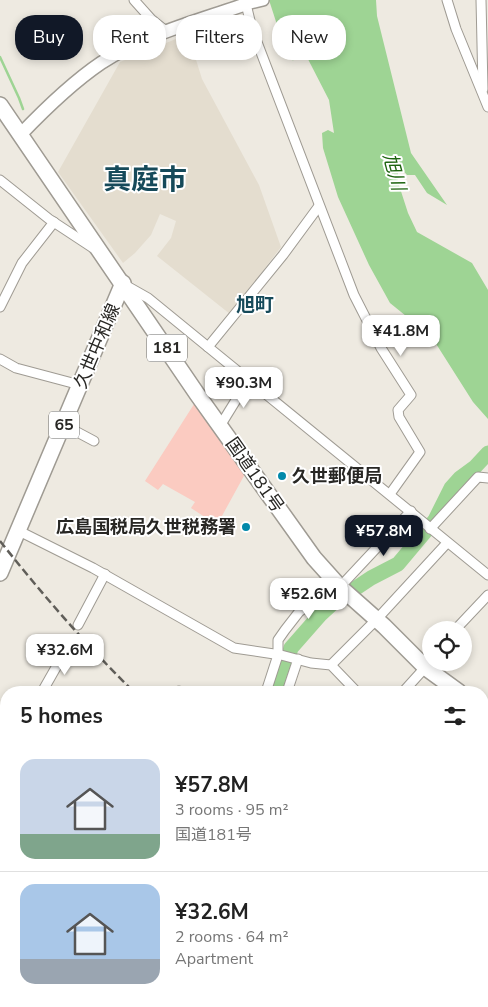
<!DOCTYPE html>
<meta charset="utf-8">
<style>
body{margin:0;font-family:"Nunito Sans","Noto Sans JP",sans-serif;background:#f6f6f6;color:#222;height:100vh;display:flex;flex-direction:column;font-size:19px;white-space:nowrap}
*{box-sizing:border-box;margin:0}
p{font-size:16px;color:#767676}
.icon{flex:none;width:28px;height:28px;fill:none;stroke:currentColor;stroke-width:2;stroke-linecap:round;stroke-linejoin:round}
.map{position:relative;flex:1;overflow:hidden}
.panel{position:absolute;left:0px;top:686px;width:489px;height:321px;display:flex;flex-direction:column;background:#fff;border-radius:20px 20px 0 0;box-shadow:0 2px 8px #0003}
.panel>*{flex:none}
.top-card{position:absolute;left:15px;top:15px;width:459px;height:45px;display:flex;gap:10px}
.tools{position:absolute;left:422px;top:621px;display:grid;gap:10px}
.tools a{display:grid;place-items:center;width:50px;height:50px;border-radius:50%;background:#fff;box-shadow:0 2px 8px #0003;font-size:25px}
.price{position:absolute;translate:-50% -42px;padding:0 11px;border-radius:10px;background:#fff;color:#222;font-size:16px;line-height:32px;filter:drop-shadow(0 1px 2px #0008)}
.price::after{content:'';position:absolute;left:50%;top:30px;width:15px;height:11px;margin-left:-8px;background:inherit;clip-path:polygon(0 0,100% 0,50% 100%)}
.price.selected{background:#111827;color:#fff}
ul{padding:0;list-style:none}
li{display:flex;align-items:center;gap:15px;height:125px;padding:0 20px}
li+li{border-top:1px solid #e0e0e0}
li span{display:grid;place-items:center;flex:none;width:140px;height:100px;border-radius:15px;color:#555}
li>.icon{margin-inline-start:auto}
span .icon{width:60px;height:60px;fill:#fffc;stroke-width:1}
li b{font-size:21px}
h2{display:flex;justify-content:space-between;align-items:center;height:60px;padding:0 20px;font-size:21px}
.tag{padding:0 18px;border-radius:20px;background:#fff;box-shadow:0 2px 8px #0003;font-size:18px;line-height:45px}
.tag.selected{background:#111827;color:#fff}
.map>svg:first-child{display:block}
</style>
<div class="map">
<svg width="488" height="1007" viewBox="0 0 488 1007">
<rect width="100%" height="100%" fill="#eeeae1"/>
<g fill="#e4ddcf">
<path d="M 188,34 L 202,79 L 259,185 L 281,247 L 230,314 L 157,256 L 171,238 L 176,221 L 160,214 L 151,235 L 135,253 L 123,263 L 58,172 L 120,62 Z"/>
<path d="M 10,1001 L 174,1001 L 172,1007 L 5,1007 Z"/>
</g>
<path fill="#fbcbc1" d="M 196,401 L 245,474 L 217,525 L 191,508 L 195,502 L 163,484 L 158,490 L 145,481 Z"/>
<path fill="#9ed494" d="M 269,0 L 376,0 L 377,16 L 411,153 L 447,205 L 427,193 L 415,175 L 407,175 L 398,165 L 398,182 L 408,213 L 417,232 L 472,263 L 488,290 L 488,419 L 473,402 L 433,339 L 412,317 L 406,316 L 390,303 L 369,265 L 338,197 L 323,148 L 322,133 L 328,130 L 334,133 L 329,100 L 292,28 L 297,46 L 293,61 L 286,42 L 280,34 Z"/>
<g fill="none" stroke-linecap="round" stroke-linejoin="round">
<path stroke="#9ed494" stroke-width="2.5" d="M 0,57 L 19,98 L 23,109"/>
<g stroke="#9ed494" stroke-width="15">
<path d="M 278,692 L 291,648 L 320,615 L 332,604 L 371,578 L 398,564 L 435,520 L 451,488 L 460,478 L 475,467 L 488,453"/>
<path d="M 0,954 L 6,950"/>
<path d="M 285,1001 L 286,1007"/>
</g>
<g stroke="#9f9b93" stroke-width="11">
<g id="minor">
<path d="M 134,0 L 151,19 L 167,32"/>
<path d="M 447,0 L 456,29 L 488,107"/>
<path d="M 481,0 L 483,89"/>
<path d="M 246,4 L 252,29 L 354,295 L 381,348 L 411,395 L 398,410 L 399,417 L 420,452 L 390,494"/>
<path d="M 0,180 L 49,219 L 93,248"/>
<path d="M 125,285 L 148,298 L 208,347 L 488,575"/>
<path d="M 0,307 L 22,263 L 54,222"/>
<path d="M 208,347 L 283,255 L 319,206"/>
<path d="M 0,359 L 16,368 L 80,385"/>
<path d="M 64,425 L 94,441"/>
<path d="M 220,426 L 249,379"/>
<path d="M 430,529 L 478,477 L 488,478"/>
<path d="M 19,531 L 93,568 L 234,648 L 281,655 L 311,663 L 331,665 L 357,692"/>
<path d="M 78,625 L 105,574"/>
<path d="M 455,630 L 488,595"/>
<path d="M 331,665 L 377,619 L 447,543"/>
<path d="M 179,691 L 181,692"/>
<path d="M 42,692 L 67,648"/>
<path d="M 266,692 L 278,655 L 278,640 L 285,630 L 299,612 L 322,595 L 340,587 L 411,511"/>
<path d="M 287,692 L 298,659"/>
<path d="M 403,692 L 431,661"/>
<path d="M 0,757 L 3,755 L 6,751"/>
<path d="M 482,800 L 488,804"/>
<path d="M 0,803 L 6,807"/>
<path d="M 482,855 L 488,845"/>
<path d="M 482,965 L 488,970"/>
<path d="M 482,984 L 488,977"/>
<path d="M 354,1001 L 362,1007"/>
<path d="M 0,1005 L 6,999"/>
<path d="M 178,1007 L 181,1001"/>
<path d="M 465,1007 L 469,1001"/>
</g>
</g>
<g stroke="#9f9b93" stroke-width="14">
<path id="tertiary" d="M 246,4 L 263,0"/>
</g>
<g stroke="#9f9b93" stroke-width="15">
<path id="secondary" d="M 21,134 C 44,110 73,82 101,63 C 144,35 198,21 246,4 L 245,0"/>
</g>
<g stroke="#9f9b93" stroke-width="18">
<path id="primary" d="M 0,573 L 123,283"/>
</g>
<g stroke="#9f9b93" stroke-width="18">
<g id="trunk">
<path d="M 0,105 L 197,394 L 314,558 L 340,587 L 384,626 L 426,668 L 459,692"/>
<path d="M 482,709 L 488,713"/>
</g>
</g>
<use href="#minor" stroke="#fff" stroke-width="9"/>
<use href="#tertiary" stroke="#fff" stroke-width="11"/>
<use href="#secondary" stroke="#fff" stroke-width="12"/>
<use href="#primary" stroke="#fff" stroke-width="15"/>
<use href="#trunk" stroke="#fff" stroke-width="15"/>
<g stroke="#605e59" stroke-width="2.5" stroke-dasharray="8 4" stroke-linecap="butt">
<path d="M 0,541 C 42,594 86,645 134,692"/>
<path d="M 482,998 L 488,1003"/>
</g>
</g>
<g fill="#0289aa" stroke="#fff" stroke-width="2">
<circle cx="282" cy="476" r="5"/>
<circle cx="246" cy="527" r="5"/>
</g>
<g text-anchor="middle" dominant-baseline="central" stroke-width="4" stroke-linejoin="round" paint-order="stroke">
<g fill="#fff" stroke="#686866" stroke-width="1">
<rect x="147" y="334.5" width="40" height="27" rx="4"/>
<rect x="49" y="411.5" width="30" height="27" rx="4"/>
</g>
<g font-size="16" font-weight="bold" fill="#282724">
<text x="167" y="348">181</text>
<text x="64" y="425">65</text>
</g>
<g font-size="18" fill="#282724" stroke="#fff">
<text transform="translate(97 346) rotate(-67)">久世中和線</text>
<text transform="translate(255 475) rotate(55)">国道181号</text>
</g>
<g font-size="18" font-weight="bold" fill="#282724" stroke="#fff" text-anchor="start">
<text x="292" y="476">久世郵便局</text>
<text x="236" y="527" text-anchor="end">広島国税局久世税務署</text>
</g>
<g font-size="19" font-style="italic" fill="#1e6410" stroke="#fff">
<text transform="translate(394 172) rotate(75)">旭川</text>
</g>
<g font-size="19" font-weight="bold" fill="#164a5a" stroke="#fff">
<text x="255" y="305">旭町</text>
</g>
<g font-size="28" font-weight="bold" fill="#164a5a" stroke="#fff">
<text x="145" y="180">真庭市</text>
</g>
</g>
</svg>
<div class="tools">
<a><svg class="icon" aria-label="locate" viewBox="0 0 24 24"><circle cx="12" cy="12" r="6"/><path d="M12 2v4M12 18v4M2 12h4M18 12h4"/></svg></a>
</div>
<b class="price" style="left:401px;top:357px">¥41.8M</b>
<b class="price" style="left:244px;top:409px">¥90.3M</b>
<b class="price selected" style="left:384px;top:557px">¥57.8M</b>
<b class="price" style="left:309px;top:620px">¥52.6M</b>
<b class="price" style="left:65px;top:676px">¥32.6M</b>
<div class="top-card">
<a class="tag selected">Buy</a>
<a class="tag">Rent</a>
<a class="tag">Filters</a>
<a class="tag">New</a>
</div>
<section class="panel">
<h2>5 homes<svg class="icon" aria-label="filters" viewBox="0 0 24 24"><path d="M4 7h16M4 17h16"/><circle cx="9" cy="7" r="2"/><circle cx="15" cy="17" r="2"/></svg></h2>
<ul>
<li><span style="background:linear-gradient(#c9d6e8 75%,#7fa58c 0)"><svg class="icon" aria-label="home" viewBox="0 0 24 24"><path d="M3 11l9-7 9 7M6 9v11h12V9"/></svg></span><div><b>¥57.8M</b><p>3 rooms · 95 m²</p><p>国道181号</p></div></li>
<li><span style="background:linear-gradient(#a9c7e8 75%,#9aa5b1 0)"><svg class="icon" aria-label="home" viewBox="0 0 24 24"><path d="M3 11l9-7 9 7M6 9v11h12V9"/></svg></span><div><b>¥32.6M</b><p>2 rooms · 64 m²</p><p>Apartment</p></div></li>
</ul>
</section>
</div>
